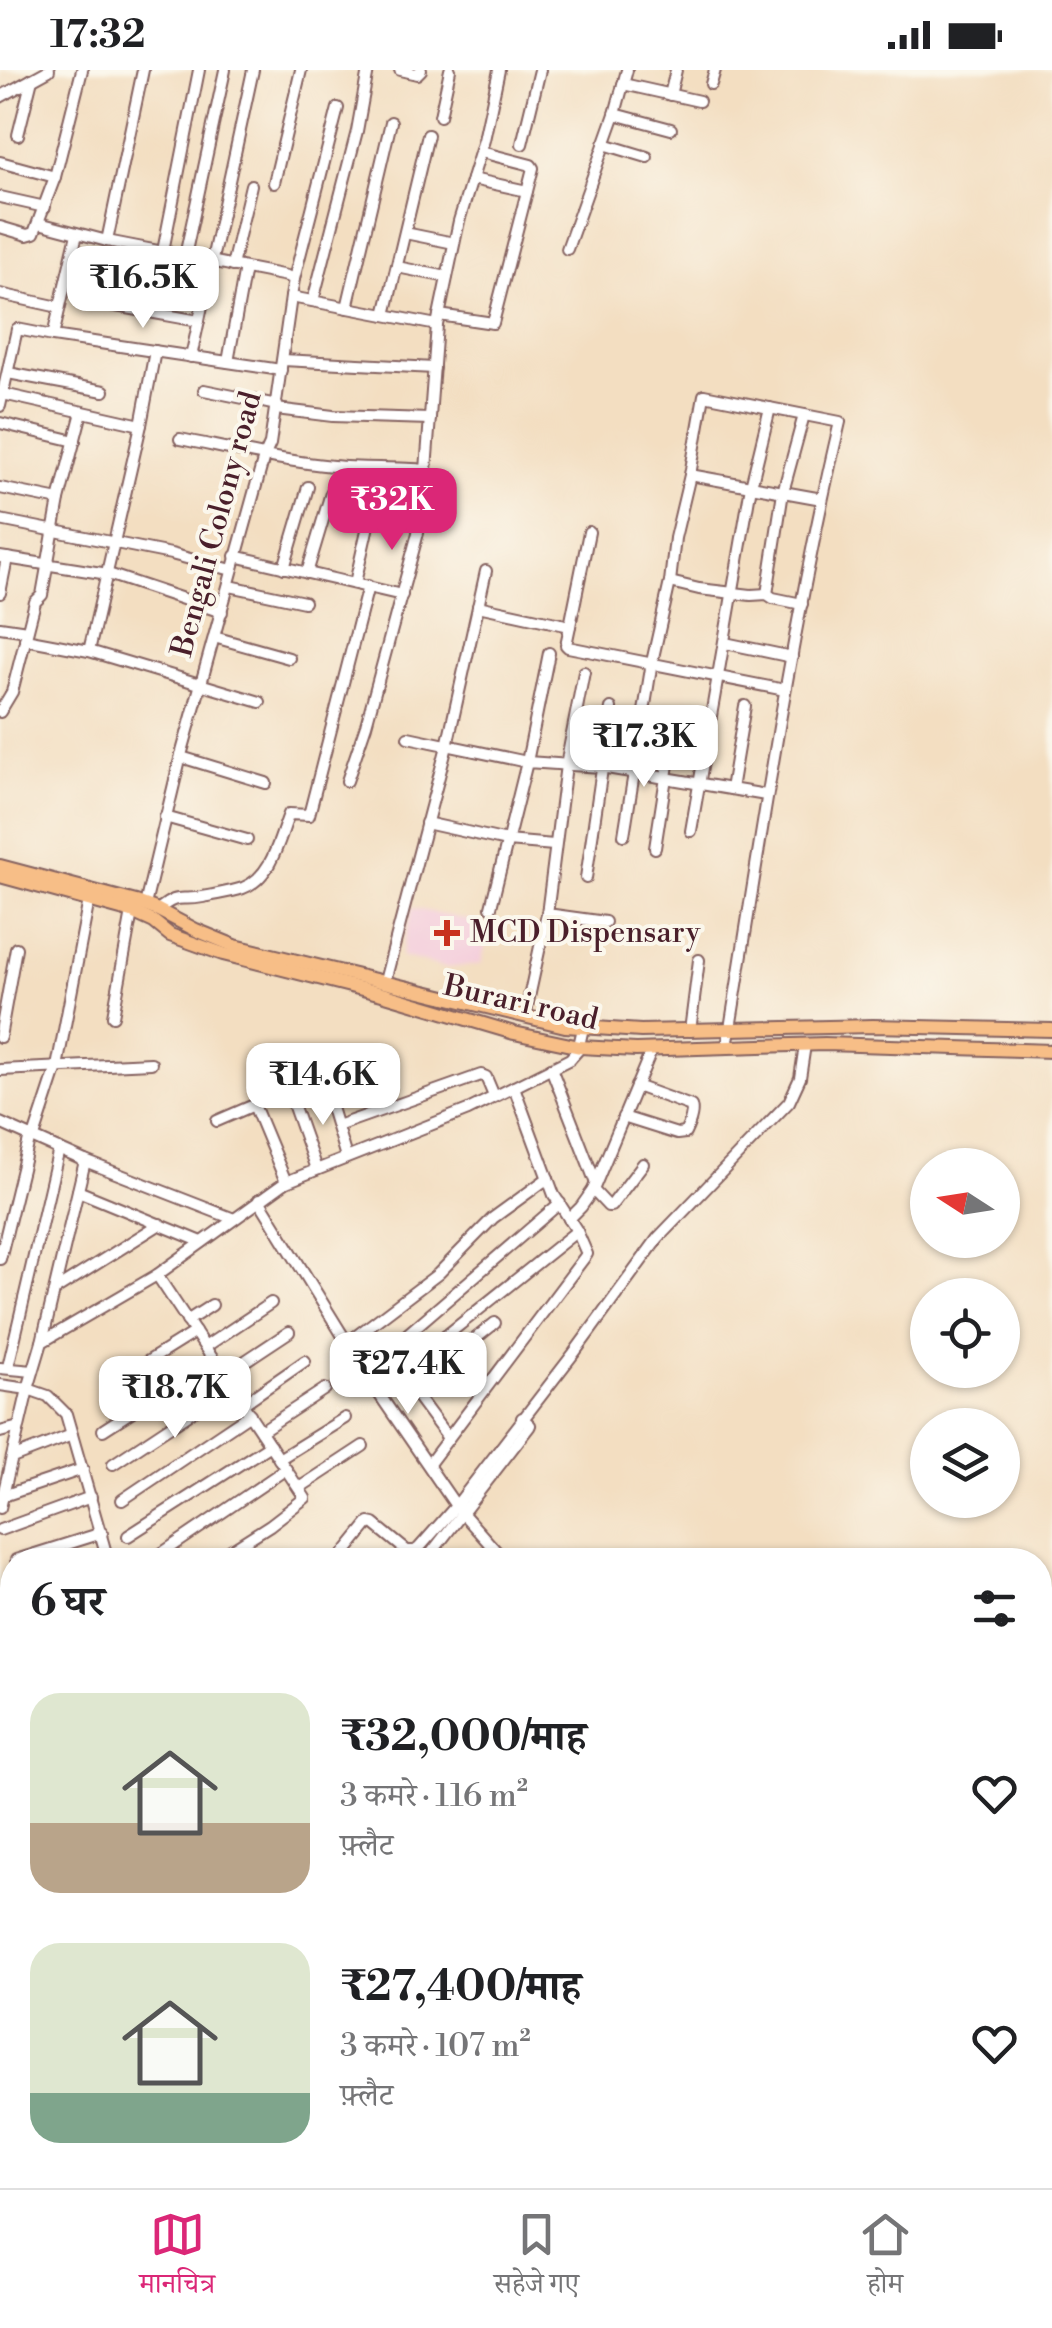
<!DOCTYPE html>
<html lang="hi">
<meta charset="utf-8">
<style>
body{margin:0;font-family:"Libre Bodoni","Noto Serif Devanagari",serif;background:#f6f6f6;color:#202124;height:100vh;display:flex;flex-direction:column;font-size:38px;white-space:nowrap}
*{box-sizing:border-box;margin:0}
p{font-size:32px;color:#757577}
.icon{flex:none;width:55px;height:55px;fill:none;stroke:currentColor;stroke-width:2;stroke-linecap:round;stroke-linejoin:round}
.map{position:relative;flex:1;overflow:hidden}
.drawer{position:absolute;left:0px;top:1478px;width:1052px;height:642px;display:flex;flex-direction:column;background:#fff;border-radius:40px 40px 0 0;box-shadow:0 2px 8px #0004}
.drawer>*{flex:none}
.needle{width:65px;rotate:282deg}
.controls{position:absolute;left:910px;top:1078px;display:grid;gap:20px}
.controls a{display:grid;place-items:center;width:110px;height:110px;border-radius:50%;background:#fff;box-shadow:0 2px 8px #0004;font-size:50px}
.price{position:absolute;translate:-50% -85px;padding:0 22px;border-radius:20px;background:#fff;color:#222;font-size:32px;line-height:65px;filter:drop-shadow(0 2px 5px #0008)}
.price::after{content:'';position:absolute;left:50%;top:60px;width:30px;height:22px;margin-left:-15px;background:inherit;clip-path:polygon(0 0,100% 0,50% 100%)}
.price.selected{background:#db2777;color:#fff}
ul{padding:0;list-style:none}
li{display:flex;align-items:center;gap:30px;height:250px;padding:0 30px}
li span{display:grid;place-items:center;flex:none;width:280px;height:200px;border-radius:30px;color:#555}
li>.icon{margin-inline-start:auto}
span .icon{width:120px;height:120px;fill:#fffc;stroke-width:1}
li b{font-size:42px}
h2{display:flex;justify-content:space-between;align-items:center;height:120px;padding:0 30px;font-size:42px}
.status{display:flex;justify-content:space-between;align-items:center;height:70px;padding:0 50px;background:#fff;direction:ltr}
.status svg{height:28px;fill:currentColor}
.tab-bar{display:flex;justify-content:space-around;align-items:center;height:140px;border-top:2px solid #e0e0e0;background:#fff;font-size:28px;color:#757577}
.tab-bar a{display:grid;justify-items:center;gap:5px}
.tab-bar .selected{color:#db2777}
.map>svg:first-child{display:block}
</style>
<div class="status"><b>17:32</b><svg viewBox="0 0 49 12"><path d="M0 12V9h3v3zM5 12V6h3v6zM10 12V3h3v9zM15 12V0h3v12zM26 1h20v11H26zM47 4h2v5h-2z"/></svg></div>
<div class="map">
<svg width="1052" height="2118" viewBox="0 0 1052 2118">
<defs>
<pattern id="water-rules" width="6" height="5" patternUnits="userSpaceOnUse" patternTransform="scale(2.5)"><rect width="6" height="5" fill="#7bbcf0"/><path d="M0 2.5h6" fill="none" stroke="#6798c3"/></pattern>
</defs>
<rect width="100%" height="100%" fill="#fbf7ec"/>
<filter id="ink" filterUnits="userSpaceOnUse"><feTurbulence type="fractalNoise" baseFrequency=".01" numOctaves="2"/><feDisplacementMap in="SourceGraphic" scale="20" xChannelSelector="R" yChannelSelector="G"/><feConvolveMatrix kernelMatrix="1 2 1 2 8 2 1 2 1" color-interpolation-filters="sRGB"/></filter>
<filter id="wash" filterUnits="userSpaceOnUse"><feTurbulence type="fractalNoise" baseFrequency=".0048" numOctaves="4" result="noise"/><feDisplacementMap in="SourceGraphic" scale="40" xChannelSelector="R" yChannelSelector="G"/><feGaussianBlur stdDeviation="2.25" result="paint"/><feColorMatrix in="noise" values="0 0 0 0 0 0 0 0 0 0 0 0 0 0 0 0 0 1.4 0 .05"/><feComposite in="paint" operator="in"/></filter>
<g filter="url(#wash)">
<rect width="100%" height="100%" fill="#f3dec1"/>
<path fill="#f4cfdc" d="M 412,838 L 490,855 L 481,894 L 446,898 L 401,886 Z"/>
<path fill="url(#water-rules)" stroke="#626e8e" stroke-width="2.5" d="M 1052,2001 L 1052,2118 L 1023,2118 L 1021,2108 L 1040,2108 L 1040,2016 Z"/>
</g>
<g filter="url(#ink)">
<g fill="none" stroke-linecap="round" stroke-linejoin="round">
<g stroke="#856260" stroke-width="14">
<g id="minor">
<path d="M 400,0 L 417,4 L 421,0"/>
<path d="M 623,14 L 699,31"/>
<path d="M 711,14 L 715,0"/>
<path d="M 670,25 L 676,0"/>
<path d="M 0,27 L 49,0"/>
<path d="M 615,44 L 671,59"/>
<path d="M 440,46 L 450,0"/>
<path d="M 18,65 L 32,9"/>
<path d="M 522,74 L 540,0"/>
<path d="M 604,74 L 647,87"/>
<path d="M 0,92 L 55,107 L 82,0"/>
<path d="M 472,109 L 527,121"/>
<path d="M 274,113 L 301,0"/>
<path d="M 0,127 L 45,137"/>
<path d="M 39,153 L 107,171 L 143,0"/>
<path d="M 0,157 L 27,165 L 34,163 L 55,107"/>
<path d="M 405,163 L 454,173"/>
<path d="M 77,164 L 53,266 L 281,300"/>
<path d="M 107,171 L 287,206 L 294,209 L 291,227"/>
<path d="M 567,179 L 615,44 L 627,0"/>
<path d="M 163,181 L 199,0"/>
<path d="M 185,186 L 225,0"/>
<path d="M 232,196 L 251,115"/>
<path d="M 397,197 L 447,207"/>
<path d="M 294,209 L 338,38"/>
<path d="M 0,224 L 59,237"/>
<path d="M 313,231 L 357,61 L 368,0"/>
<path d="M 94,232 L 199,251"/>
<path d="M 347,238 L 391,52"/>
<path d="M 385,245 L 428,65"/>
<path d="M 439,245 L 493,253 L 533,98 L 531,95 L 481,82"/>
<path d="M 191,287 L 253,0"/>
<path d="M 283,290 L 434,298"/>
<path d="M 228,292 L 245,198"/>
<path d="M 8,303 L 104,321"/>
<path d="M 204,320 L 277,335"/>
<path d="M 3,324 L 141,355"/>
<path d="M 0,336 L 17,259 L 53,266"/>
<path d="M 276,339 L 333,346 L 430,349"/>
<path d="M 0,353 L 75,371"/>
<path d="M 180,369 C 231,379 281,391 333,396 C 363,399 395,397 426,400"/>
<path d="M 690,405 L 822,429"/>
<path d="M 0,418 L 59,430"/>
<path d="M 0,450 L 171,484 L 232,500"/>
<path d="M 235,486 L 402,525"/>
<path d="M 0,487 L 108,504 L 222,542"/>
<path d="M 284,498 L 308,417"/>
<path d="M 307,503 L 331,423"/>
<path d="M 670,512 L 699,519 L 751,525 L 767,524 L 773,528 L 802,534"/>
<path d="M 355,513 L 375,425"/>
<path d="M 230,516 L 304,532"/>
<path d="M 0,523 L 7,488"/>
<path d="M 767,524 L 783,422 L 804,345"/>
<path d="M 478,536 L 570,556 L 589,462"/>
<path d="M 570,556 L 566,575 L 568,577 L 785,620"/>
<path d="M 0,557 L 27,561"/>
<path d="M 214,567 L 289,588"/>
<path d="M 25,569 L 89,581 L 141,355 L 155,281"/>
<path d="M 725,573 L 792,587"/>
<path d="M 89,581 L 260,632"/>
<path d="M 0,642 L 12,622 L 35,532 L 42,525 L 59,430 L 82,342"/>
<path d="M 408,667 L 527,692 L 549,583"/>
<path d="M 181,687 L 266,713"/>
<path d="M 347,711 L 366,655 L 418,463 L 426,400 L 437,255 L 459,151 L 484,70 L 499,0"/>
<path d="M 731,719 L 745,636"/>
<path d="M 165,747 L 247,770"/>
<path d="M 426,753 L 507,771 L 554,775"/>
<path d="M 691,761 L 751,416 L 770,338"/>
<path d="M 624,765 L 652,592 L 670,512 L 675,468 L 690,405 L 704,325 L 840,352 C 791,558 761,768 727,977"/>
<path d="M 655,778 L 672,669"/>
<path d="M 586,808 L 611,638"/>
<path d="M 145,835 L 180,689 L 264,387 L 270,374 L 291,227 L 437,255"/>
<path d="M 491,837 L 527,692 L 601,697 L 766,725"/>
<path d="M 158,840 C 179,822 180,832 203,827 C 216,824 231,822 243,818 C 272,807 279,769 289,744 L 309,745 L 368,516"/>
<path d="M 547,844 L 605,852"/>
<path d="M 385,911 L 447,676 L 486,501"/>
<path d="M 113,946 L 132,842"/>
<path d="M 525,946 L 547,844 L 566,695 L 584,602"/>
<path d="M 690,961 L 699,890"/>
<path d="M 0,967 L 16,878"/>
<path d="M 551,998 L 595,1111"/>
<path d="M 0,1000 L 151,993"/>
<path d="M 292,1031 L 316,1099"/>
<path d="M 329,1031 L 346,1087"/>
<path d="M 623,1047 L 677,1064 L 685,1063 C 689,1055 694,1044 691,1036 L 636,1016"/>
<path d="M 217,1051 L 254,1035 L 286,1112"/>
<path d="M 0,1053 L 85,1091 L 234,1149"/>
<path d="M 337,1056 L 481,1005 L 486,1007 L 494,1026"/>
<path d="M 34,1067 L 57,997 L 89,830"/>
<path d="M 593,1120 L 608,1136 L 611,1136 L 643,1094"/>
<path d="M 78,1121 L 202,1172"/>
<path d="M 259,1130 L 377,1321 L 456,1436 L 504,1490"/>
<path d="M 569,1149 L 581,1137 L 593,1120 L 652,979"/>
<path d="M 0,1189 L 30,1066"/>
<path d="M 157,1205 L 305,1428 L 270,1455 L 215,1490"/>
<path d="M 55,1220 L 160,1154"/>
<path d="M 187,1251 L 212,1235"/>
<path d="M 42,1272 L 85,1091"/>
<path d="M 347,1273 L 438,1204 L 493,1148 L 548,1108"/>
<path d="M 205,1277 L 271,1233"/>
<path d="M 8,1297 L 59,1079"/>
<path d="M 0,1298 L 33,1301"/>
<path d="M 363,1299 L 404,1267 L 560,1133"/>
<path d="M 134,1300 L 195,1262"/>
<path d="M 400,1303 L 448,1368"/>
<path d="M 224,1305 L 289,1262"/>
<path d="M 0,1315 L 28,1319 L 42,1272 L 157,1205 L 286,1112 L 468,1040 L 570,989 L 578,980 L 583,958"/>
<path d="M 412,1319 L 495,1253"/>
<path d="M 377,1321 L 577,1161"/>
<path d="M 243,1334 L 305,1291"/>
<path d="M 103,1360 L 213,1289"/>
<path d="M 261,1361 L 325,1319"/>
<path d="M 0,1362 L 19,1357"/>
<path d="M 12,1388 L 72,1365"/>
<path d="M 279,1389 L 345,1348"/>
<path d="M 113,1394 L 231,1316"/>
<path d="M 429,1394 L 587,1184 L 577,1161 L 554,1125 L 514,1017"/>
<path d="M 299,1418 L 363,1376"/>
<path d="M 3,1426 L 83,1399"/>
<path d="M 122,1430 L 250,1344"/>
<path d="M 0,1438 L 28,1319 L 48,1326 L 66,1344 L 108,1490"/>
<path d="M 0,1460 L 91,1427"/>
<path d="M 128,1466 L 270,1375"/>
<path d="M 16,1490 L 102,1463"/>
<path d="M 152,1490 L 286,1399"/>
<path d="M 339,1490 L 369,1453 L 374,1454 L 407,1481 L 415,1481 L 419,1478 L 456,1436 L 574,1283 L 658,1168 L 789,1032 L 800,1008 L 805,975"/>
<path d="M 426,1490 L 529,1357 L 530,1355 L 522,1348"/>
<path d="M 0,1542 L 12,1538"/>
<path d="M 0,1586 L 12,1582"/>
<path d="M 0,1636 L 12,1632"/>
<path d="M 0,1671 L 12,1666"/>
<path d="M 0,1785 L 12,1809"/>
<path d="M 0,1850 L 4,1858"/>
<path d="M 0,1943 L 12,1933"/>
<path d="M 0,1973 L 12,1964"/>
<path d="M 0,2026 L 12,2017"/>
<path d="M 0,2042 L 12,2033"/>
<path d="M 0,2091 L 12,2083"/>
<path d="M 70,2108 L 77,2118"/>
<path d="M 148,2108 L 154,2118"/>
<path d="M 184,2108 L 189,2118"/>
<path d="M 219,2108 L 225,2118"/>
<path d="M 257,2108 L 262,2118"/>
<path d="M 295,2108 L 301,2118"/>
<path d="M 388,2108 L 394,2118"/>
<path d="M 491,2108 L 499,2118"/>
<path d="M 572,2108 L 580,2118"/>
<path d="M 315,2110 L 319,2108"/>
<path d="M 17,2118 L 31,2108"/>
<path d="M 111,2118 L 132,2108"/>
<path d="M 354,2118 L 372,2108"/>
<path d="M 435,2118 L 452,2108"/>
<path d="M 542,2118 L 556,2108"/>
<path d="M 659,2118 L 673,2108"/>
<path d="M 700,2118 L 713,2108"/>
<path d="M 754,2118 L 767,2108"/>
<path d="M 884,2118 L 890,2108"/>
</g>
</g>
<g stroke="#856260" stroke-width="16">
<g id="major">
<path d="M 0,796 L 136,832 L 158,840 L 196,860 L 235,876 L 565,956 L 641,961 L 873,956 L 1052,960"/>
<path d="M 0,806 L 132,842 L 154,852 L 170,865 L 223,884 L 382,924 L 514,963 L 580,977 L 636,980 L 825,974 L 1052,981"/>
<path d="M 1040,1850 L 1052,1826"/>
<path d="M 1040,1882 L 1052,1859"/>
<path d="M 901,2118 L 906,2108"/>
<path d="M 918,2118 L 924,2108"/>
</g>
</g>
<g stroke="#856260" stroke-width="18">
<g id="highway">
<path d="M 1040,1948 L 1052,1925"/>
<path d="M 1040,2056 L 1052,2076"/>
</g>
</g>
<use href="#minor" stroke="#fff" stroke-width="10"/>
<use href="#major" stroke="#f7be87" stroke-width="12"/>
<use href="#highway" stroke="#f7be87" stroke-width="14"/>
</g>
</g>
<path fill="#c8321e" stroke="#fbf7ec" stroke-width="4" d="M442 848h10v10h10v10h-10v10h-10v-10h-10v-10h10z"/>
<g text-anchor="middle" dominant-baseline="central" stroke-width="8" stroke-linejoin="round" paint-order="stroke">
<g font-size="30" fill="#4a1f2b" stroke="#fbf7ec">
<text transform="translate(217 454) rotate(-75)">Bengali Colony road</text>
<text transform="translate(521 933) rotate(13)">Burari road</text>
</g>
<g font-size="30" fill="#4a1f2b" stroke="#fbf7ec" text-anchor="start">
<text x="470" y="863">MCD Dispensary</text>
</g>
</g>
</svg>
<div class="controls">
<a><svg class="needle" viewBox="-14 -14 28 28"><path d="M0-13l5 13h-10z" fill="#e53935"/><path d="M0 13l5-13h-10z" fill="#757577"/></svg></a>
<a><svg class="icon" aria-label="locate" viewBox="0 0 24 24"><circle cx="12" cy="12" r="6"/><path d="M12 2v4M12 18v4M2 12h4M18 12h4"/></svg></a>
<a><svg class="icon" aria-label="layers" viewBox="0 0 24 24"><path d="M12 4l9 5-9 5-9-5zM3 14l9 5 9-5"/></svg></a>
</div>
<b class="price" style="left:143px;top:261px">₹16.5K</b>
<b class="price selected" style="left:392px;top:483px">₹32K</b>
<b class="price" style="left:644px;top:720px">₹17.3K</b>
<b class="price" style="left:323px;top:1058px">₹14.6K</b>
<b class="price" style="left:408px;top:1347px">₹27.4K</b>
<b class="price" style="left:175px;top:1371px">₹18.7K</b>
<section class="drawer">
<h2>6 घर<svg class="icon" aria-label="filters" viewBox="0 0 24 24"><path d="M4 7h16M4 17h16"/><circle cx="9" cy="7" r="2"/><circle cx="15" cy="17" r="2"/></svg></h2>
<ul>
<li><span style="background:linear-gradient(#dfe7d0 65%,#b9a48a 0)"><svg class="icon" aria-label="home" viewBox="0 0 24 24"><path d="M3 11l9-7 9 7M6 9v11h12V9"/></svg></span><div><b>₹32,000/माह</b><p>3 कमरे · 116 m²</p><p>फ़्लैट</p></div><svg class="icon" aria-label="heart" viewBox="0 0 24 24"><path d="M12 20l-8-8c-3-5 5-10 8-4 3-6 11-1 8 4z"/></svg></li>
<li><span style="background:linear-gradient(#dfe7d0 75%,#7fa58c 0)"><svg class="icon" aria-label="home" viewBox="0 0 24 24"><path d="M3 11l9-7 9 7M6 9v11h12V9"/></svg></span><div><b>₹27,400/माह</b><p>3 कमरे · 107 m²</p><p>फ़्लैट</p></div><svg class="icon" aria-label="heart" viewBox="0 0 24 24"><path d="M12 20l-8-8c-3-5 5-10 8-4 3-6 11-1 8 4z"/></svg></li>
</ul>
</section>
</div>
<nav class="tab-bar">
<a class="selected"><svg class="icon" aria-label="map" viewBox="0 0 24 24"><path d="M3 6l6-2 6 2 6-2v14l-6 2-6-2-6 2zM9 4v14M15 6v14"/></svg>मानचित्र</a>
<a><svg class="icon" aria-label="saved" viewBox="0 0 24 24"><path d="M7 4h10v16l-5-4-5 4z"/></svg>सहेजे गए</a>
<a><svg class="icon" aria-label="home" viewBox="0 0 24 24"><path d="M3 11l9-7 9 7M6 9v11h12V9"/></svg>होम</a>
</nav>
